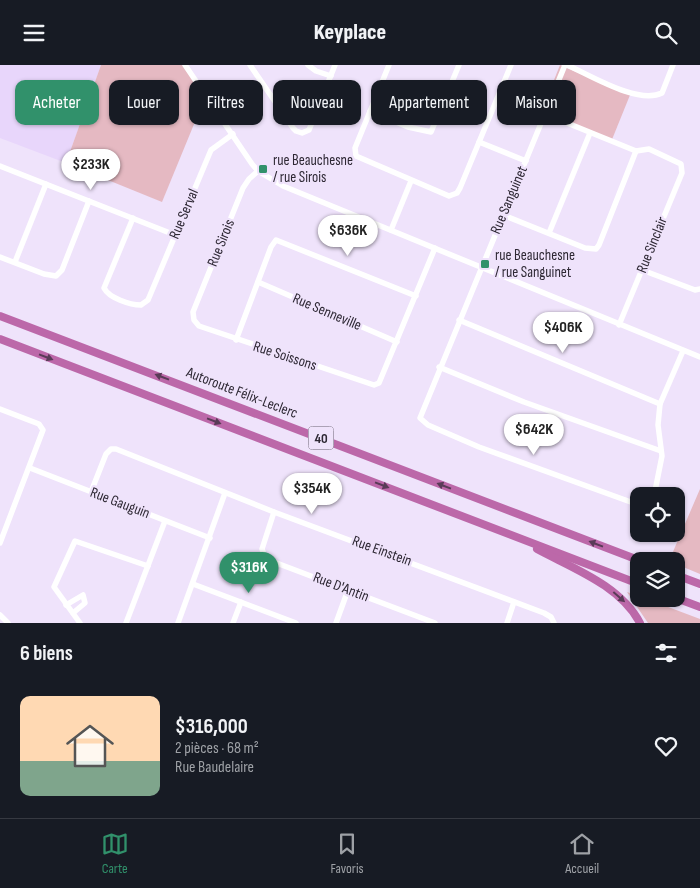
<!DOCTYPE html>
<html lang="fr">
<meta charset="utf-8">
<style>
body{margin:0;font-family:"Sofia Sans Condensed",sans-serif;background:#20242c;color:#f1f3f6;height:100vh;display:flex;flex-direction:column;font-size:19px;white-space:nowrap}
*{box-sizing:border-box;margin:0}
p{font-size:16px;color:#9ea1a6}
.icon{flex:none;width:28px;height:28px;fill:none;stroke:currentColor;stroke-width:2;stroke-linecap:round;stroke-linejoin:round}
.map{position:relative;height:558px;overflow:hidden}
.details{display:flex;flex-direction:column;background:#171b24;flex:1}
.details>*{flex:none}
.hud{position:absolute;left:15px;top:15px;width:670px;height:45px;display:flex;gap:10px}
.tools{position:absolute;left:630px;top:422px;display:grid;gap:10px}
.tools a{display:grid;place-items:center;width:55px;height:55px;border-radius:10px;background:#171b24;box-shadow:0 1px 4px #0004;font-size:25px}
.price{position:absolute;translate:-50% -42px;padding:0 11px;border-radius:18px;background:#fff;color:#222;font-size:16px;line-height:32px;filter:drop-shadow(0 1px 2px #0008)}
.price::after{content:'';position:absolute;left:50%;top:30px;width:15px;height:11px;margin-left:-8px;background:inherit;clip-path:polygon(0 0,100% 0,50% 100%)}
.price.on{background:#31916b;color:#fff}
ul{padding:0;list-style:none}
li{display:flex;align-items:center;gap:15px;height:125px;padding:0 20px}
li span{display:grid;place-items:center;flex:none;width:140px;height:100px;border-radius:10px;color:#555}
li>.icon{margin-inline-start:auto}
span .icon{width:60px;height:60px;fill:#fffc;stroke-width:1}
li b{font-size:21px}
h2{display:flex;justify-content:space-between;align-items:center;height:60px;padding:0 20px;font-size:21px}
.pill{padding:0 18px;border-radius:10px;background:#171b24;box-shadow:0 1px 4px #0004;font-size:18px;line-height:45px}
.pill.on{background:#31916b;color:#fff}
header{display:flex;justify-content:space-between;align-items:center;height:65px;padding:0 20px;background:#171b24;font-size:22px;font-weight:800}
.tabs{display:flex;justify-content:space-around;align-items:center;height:70px;border-top:1px solid #363941;background:#171b24;font-size:14px;color:#9ea1a6}
.tabs a{display:grid;justify-items:center;gap:2px}
.tabs .on{color:#31916b}
.map>svg:first-child{display:block}
</style>
<header><svg class="icon" aria-label="menu" viewBox="0 0 24 24"><path d="M4 6h16M4 12h16M4 18h16"/></svg>Keyplace<svg class="icon" aria-label="search" viewBox="0 0 24 24"><circle cx="10" cy="10" r="6"/><path d="M15 15l6 6"/></svg></header>
<div class="map">
<svg width="700" height="558" viewBox="0 0 700 558">
<rect width="100%" height="100%" fill="#efe3fb"/>
<path fill="#e8d6fb" d="M 0,0 L 101,0 L 66,98 L 0,73 Z"/>
<g fill="#e5b9c2">
<path d="M 101,0 L 185,0 L 206,30 L 162,137 L 66,98 Z"/>
<path d="M 560,0 L 630,30 L 611,77 L 540,50 Z"/>
<path d="M 700,424 L 700,509 L 676,499 L 676,496 L 669,496 Z"/>
<path d="M 627,527 L 639,531 L 639,534 L 647,534 L 700,554 L 700,558 L 648,558 Z"/>
</g>
<g fill="none" stroke-linecap="round" stroke-linejoin="round">
<g stroke="#fff" stroke-width="5.5">
<path d="M 185,0 L 252,99 L 258,106 L 283,121 L 700,292"/>
<path d="M 250,0 L 293,63 L 296,66 L 302,68 L 309,65 L 335,0"/>
<path d="M 308,0 L 316,6 L 331,11"/>
<path d="M 389,0 L 355,83 L 356,91 L 449,131 L 457,128 L 460,123 L 511,0"/>
<path d="M 565,0 L 420,353 L 428,360 L 479,382 L 639,440"/>
<path d="M 567,0 C 590,10 638,40 662,28 L 673,0"/>
<path d="M 370,46 L 408,62 L 431,67 L 459,0"/>
<path d="M 545,49 L 636,86 L 649,84 L 681,99 L 682,108 L 619,260"/>
<path d="M 479,77 L 526,96"/>
<path d="M 0,101 L 175,170"/>
<path d="M 258,106 L 249,114 L 243,123 L 193,247 L 194,255 L 199,261 L 374,320 L 379,318 L 435,183"/>
<path d="M 503,150 L 585,183 L 596,184 L 599,180 L 636,86"/>
<path d="M 133,153 L 104,223 C 109,233 130,240 141,240 L 148,235 L 211,85 L 233,69"/>
<path d="M 391,165 L 411,116"/>
<path d="M 549,168 L 590,68"/>
<path d="M 0,192 L 44,209 L 56,211 L 62,205 L 89,136"/>
<path d="M 15,197 L 46,119"/>
<path d="M 642,205 L 695,225 L 700,224"/>
<path d="M 258,217 L 397,277"/>
<path d="M 459,255 L 660,339"/>
<path d="M 236,275 L 271,182 L 276,175 L 416,231"/>
<path d="M 439,302 L 524,337 L 661,386"/>
<path d="M 0,344 L 39,359 L 43,365 L 0,478"/>
<path d="M 30,403 L 210,473"/>
<path d="M 91,427 L 106,389 L 111,384 L 116,384 L 274,447 L 544,548 L 551,552 L 554,558"/>
<path d="M 654,431 L 662,391 L 658,360 L 660,339 L 683,286"/>
<path d="M 274,447 L 262,484 L 266,494 L 435,558"/>
<path d="M 193,519 L 296,558"/>
<path d="M 66,540 L 83,530 L 85,538 L 73,548"/>
<path d="M 0,550 L 8,558"/>
<path d="M 80,558 L 54,522 L 75,476 L 148,501"/>
<path d="M 126,558 L 165,456"/>
<path d="M 178,558 L 225,428"/>
<path d="M 233,558 L 241,537"/>
<path d="M 336,558 L 348,525"/>
<path d="M 507,558 L 514,537"/>
</g>
<g stroke="#bc68a9" stroke-width="8">
<path d="M 0,251 L 641,496"/>
<path d="M 0,274 L 639,519"/>
<path d="M 537,484 C 572,503 620,520 640,558"/>
<path d="M 676,510 L 700,519"/>
<path d="M 676,533 L 700,542"/>
</g>
</g>
<defs><path id="oneway-solid" d="M-6-.8H1V-3.2L6.5 0L1 3.2V.8H-6Z" transform="scale(1.25)"/></defs>
<g fill="#593b57">
<use href="#oneway-solid" transform="translate(46 292) rotate(21)"/>
<use href="#oneway-solid" transform="translate(162 312) rotate(-159)"/>
<use href="#oneway-solid" transform="translate(214 356) rotate(21)"/>
<use href="#oneway-solid" transform="translate(382 420) rotate(21)"/>
<use href="#oneway-solid" transform="translate(444 421) rotate(-159)"/>
<use href="#oneway-solid" transform="translate(596 479) rotate(-159)"/>
<use href="#oneway-solid" transform="translate(619 532) rotate(41)"/>
</g>
<g fill="#31916b" stroke="#efe3fb" stroke-width="2">
<rect x="258" y="99" width="10" height="10" rx="2.5"/>
<rect x="480" y="194" width="10" height="10" rx="2.5"/>
</g>
<g text-anchor="middle" dominant-baseline="central" stroke-width="4.5" stroke-linejoin="round" paint-order="stroke">
<rect fill="#efe3fb" stroke="#686070" stroke-width="1" x="308.5" y="361.5" width="25" height="23" rx="4"/>
<g font-size="14" font-weight="bold" fill="#2e2834">
<text x="321" y="373">40</text>
</g>
<g font-size="15" fill="#2e2834" stroke="#efe3fb" text-anchor="start">
<text x="273" y="95">rue Beauchesne<tspan x="273" dy="17">/ rue Sirois</tspan></text>
<text x="495" y="190">rue Beauchesne<tspan x="495" dy="17">/ rue Sanguinet</tspan></text>
</g>
<g font-size="15" fill="#2e2834" stroke="#efe3fb">
<text transform="translate(509 135) rotate(-67)">Rue Sanguinet</text>
<text transform="translate(184 149) rotate(-67)">Rue Serval</text>
<text transform="translate(221 178) rotate(-68)">Rue Sirois</text>
<text transform="translate(652 180) rotate(-68)">Rue Sinclair</text>
<text transform="translate(327 247) rotate(23)">Rue Senneville</text>
<text transform="translate(285 291) rotate(18)">Rue Soissons</text>
<text transform="translate(242 328) rotate(21)">Autoroute Félix-Leclerc</text>
<text transform="translate(120 438) rotate(21)">Rue Gauguin</text>
<text transform="translate(382 486) rotate(20)">Rue Einstein</text>
<text transform="translate(341 522) rotate(21)">Rue D'Antin</text>
</g>
</g>
</svg>
<div class="tools">
<a><svg class="icon" aria-label="locate" viewBox="0 0 24 24"><circle cx="12" cy="12" r="6"/><path d="M12 2v4M12 18v4M2 12h4M18 12h4"/></svg></a>
<a><svg class="icon" aria-label="layers" viewBox="0 0 24 24"><path d="M12 4l9 5-9 5-9-5zM3 14l9 5 9-5"/></svg></a>
</div>
<b class="price" style="left:91px;top:126px">$233K</b>
<b class="price" style="left:348px;top:192px">$636K</b>
<b class="price" style="left:563px;top:289px">$406K</b>
<b class="price" style="left:534px;top:391px">$642K</b>
<b class="price" style="left:312px;top:450px">$354K</b>
<b class="price on" style="left:249px;top:529px">$316K</b>
<div class="hud">
<a class="pill on">Acheter</a>
<a class="pill">Louer</a>
<a class="pill">Filtres</a>
<a class="pill">Nouveau</a>
<a class="pill">Appartement</a>
<a class="pill">Maison</a>
</div>
</div>
<section class="details">
<h2>6 biens<svg class="icon" aria-label="filters" viewBox="0 0 24 24"><path d="M4 7h16M4 17h16"/><circle cx="9" cy="7" r="2"/><circle cx="15" cy="17" r="2"/></svg></h2>
<ul>
<li><span style="background:linear-gradient(#ffd9b3 65%,#7fa58c 0)"><svg class="icon" aria-label="home" viewBox="0 0 24 24"><path d="M3 11l9-7 9 7M6 9v11h12V9"/></svg></span><div><b>$316,000</b><p>2 pièces · 68 m²</p><p>Rue Baudelaire</p></div><svg class="icon" aria-label="heart" viewBox="0 0 24 24"><path d="M12 20l-8-8c-3-5 5-10 8-4 3-6 11-1 8 4z"/></svg></li>
</ul>
</section>
<nav class="tabs">
<a class="on"><svg class="icon" aria-label="map" viewBox="0 0 24 24"><path d="M3 6l6-2 6 2 6-2v14l-6 2-6-2-6 2zM9 4v14M15 6v14"/></svg>Carte</a>
<a><svg class="icon" aria-label="saved" viewBox="0 0 24 24"><path d="M7 4h10v16l-5-4-5 4z"/></svg>Favoris</a>
<a><svg class="icon" aria-label="home" viewBox="0 0 24 24"><path d="M3 11l9-7 9 7M6 9v11h12V9"/></svg>Accueil</a>
</nav>
